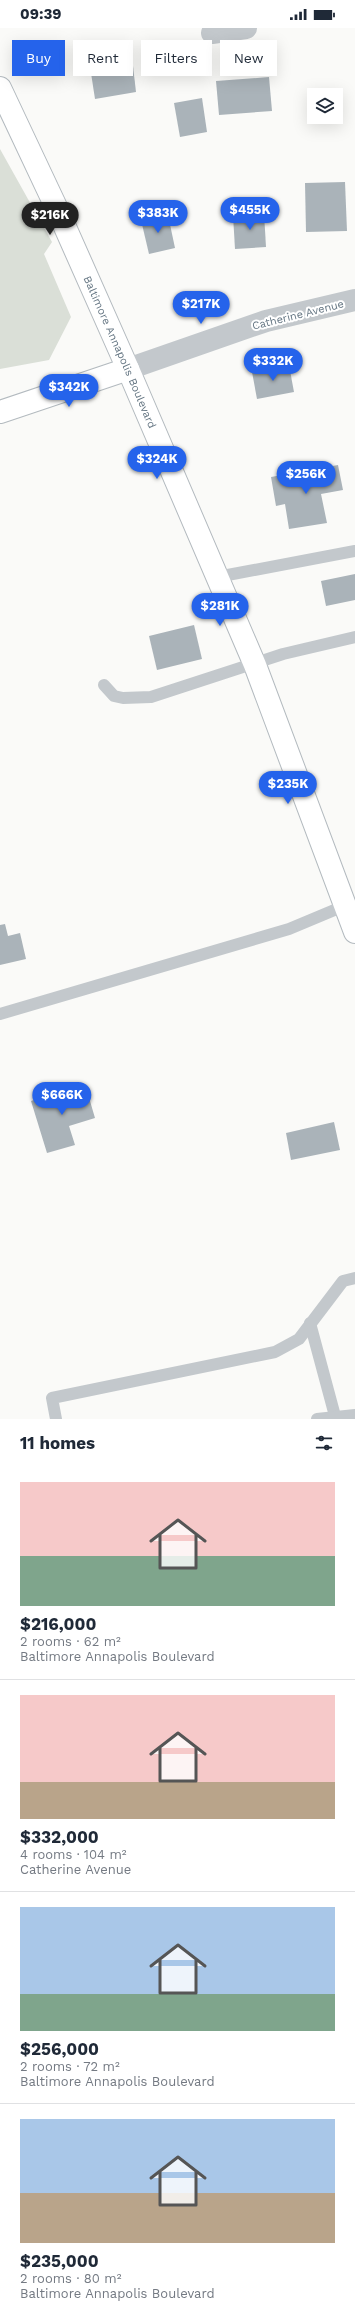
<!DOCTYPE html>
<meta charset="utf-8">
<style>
body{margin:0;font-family:"Work Sans",sans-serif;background:#f6f6f7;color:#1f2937;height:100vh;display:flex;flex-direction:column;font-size:15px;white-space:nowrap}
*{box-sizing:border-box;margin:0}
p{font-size:13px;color:#747a83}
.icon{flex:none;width:22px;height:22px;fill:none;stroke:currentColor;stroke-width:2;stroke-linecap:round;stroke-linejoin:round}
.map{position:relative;height:1391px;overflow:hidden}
.drawer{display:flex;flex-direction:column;background:#fff;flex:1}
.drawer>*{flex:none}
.top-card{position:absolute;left:12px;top:12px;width:331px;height:36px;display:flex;gap:8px}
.tools{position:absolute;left:307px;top:60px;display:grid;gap:8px}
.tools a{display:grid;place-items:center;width:36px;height:36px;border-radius:0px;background:#fff;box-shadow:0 4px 16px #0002;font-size:20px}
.price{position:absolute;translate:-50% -34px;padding:0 9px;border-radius:14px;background:#2563eb;color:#fff;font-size:13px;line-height:26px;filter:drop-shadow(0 1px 2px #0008)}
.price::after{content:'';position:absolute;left:50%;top:24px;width:12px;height:9px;margin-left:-6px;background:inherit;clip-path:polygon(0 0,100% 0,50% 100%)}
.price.on{background:#222;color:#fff}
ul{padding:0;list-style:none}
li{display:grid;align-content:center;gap:8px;height:212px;padding:0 20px}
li+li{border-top:1px solid #e0e1e3}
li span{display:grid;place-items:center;height:124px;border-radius:0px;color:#555}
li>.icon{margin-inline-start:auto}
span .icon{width:72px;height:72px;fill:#fffc;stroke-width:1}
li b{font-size:17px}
h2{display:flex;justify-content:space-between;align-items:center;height:48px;padding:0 20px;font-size:17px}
.chip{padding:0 14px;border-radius:0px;background:#fff;box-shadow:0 4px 16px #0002;font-size:14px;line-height:36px}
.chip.on{background:#2563eb;color:#fff}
.status{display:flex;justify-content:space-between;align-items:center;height:28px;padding:0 20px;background:#fff;direction:ltr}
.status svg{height:11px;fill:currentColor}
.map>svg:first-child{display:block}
</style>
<div class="status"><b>09:39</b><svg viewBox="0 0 49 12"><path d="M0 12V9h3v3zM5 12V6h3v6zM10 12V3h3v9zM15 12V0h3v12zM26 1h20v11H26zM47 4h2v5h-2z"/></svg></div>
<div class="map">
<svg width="355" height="1391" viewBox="0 0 355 1391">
<rect width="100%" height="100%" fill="#fafaf8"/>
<path fill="#dadfd7" d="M 0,121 L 52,214 L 44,226 L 71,289 L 49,332 L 0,341 Z"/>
<g fill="#aab3b9">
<path d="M 202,20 L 205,38 L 183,41 L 181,22 Z"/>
<path d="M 133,38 L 136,64 L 95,71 L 91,45 Z"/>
<path d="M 269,49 L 272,83 L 219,87 L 216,53 Z"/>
<path d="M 202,70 L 207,104 L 180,109 L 174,75 Z"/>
<path d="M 345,154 L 347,203 L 306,204 L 305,155 Z"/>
<path d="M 264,185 L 266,219 L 235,221 L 233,187 Z"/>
<path d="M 168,187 L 175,220 L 149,226 L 141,192 Z"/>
<path d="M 289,337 L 294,364 L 257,371 L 252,344 Z"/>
<path d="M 338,437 L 343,462 L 321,466 L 327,495 L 289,501 L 285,476 L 276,478 L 271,449 Z"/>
<path d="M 355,546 L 355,572 L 326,578 L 321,553 Z"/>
<path d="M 194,597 L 202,631 L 157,642 L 149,608 Z"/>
<path d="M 5,896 L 8,908 L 20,905 L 26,931 L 0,937 L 0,897 Z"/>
<path d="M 85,1056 L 95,1090 L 69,1098 L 75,1117 L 47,1125 L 31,1073 Z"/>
<path d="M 334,1094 L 340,1122 L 291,1132 L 286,1105 Z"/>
</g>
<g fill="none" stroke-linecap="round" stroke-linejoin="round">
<g stroke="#b3babf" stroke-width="24">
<g id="secondary">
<path id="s1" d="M 0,60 L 57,181 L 128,341 L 255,637 L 355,904"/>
<path d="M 0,384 L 128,341"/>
</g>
</g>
<g stroke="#c3c8cc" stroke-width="12">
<path d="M 217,549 L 355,523"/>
<path d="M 104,657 L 114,668 L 123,670 L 151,669 L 283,626 L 355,609"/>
<path d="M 0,986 L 289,901 L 344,878"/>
<path d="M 310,1295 L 335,1388"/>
<path d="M 56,1391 L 52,1370 L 275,1324 L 299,1311 L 343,1253 L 355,1250"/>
<path d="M 317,1391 L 355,1387"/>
</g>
<path stroke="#c3c8cc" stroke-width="22" d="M 212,5 L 246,0"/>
<path stroke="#c3c8cc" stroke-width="22" d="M 128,341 L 266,293 L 355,272"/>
<use href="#secondary" stroke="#fff" stroke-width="22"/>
</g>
<g text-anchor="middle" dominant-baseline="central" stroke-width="4" stroke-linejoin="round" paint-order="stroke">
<g font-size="11" fill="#657683" stroke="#fff">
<text transform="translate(298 287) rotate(-14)">Catherine Avenue</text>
<text stroke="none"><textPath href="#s1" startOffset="290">Baltimore Annapolis Boulevard</textPath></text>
</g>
</g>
</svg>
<div class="tools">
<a><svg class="icon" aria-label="layers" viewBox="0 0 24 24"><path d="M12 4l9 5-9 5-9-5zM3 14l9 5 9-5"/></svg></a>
</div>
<b class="price" style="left:250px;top:203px">$455K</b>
<b class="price" style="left:158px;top:206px">$383K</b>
<b class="price on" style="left:50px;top:208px">$216K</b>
<b class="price" style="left:201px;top:297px">$217K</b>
<b class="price" style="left:273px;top:354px">$332K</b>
<b class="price" style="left:69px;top:380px">$342K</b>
<b class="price" style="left:157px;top:452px">$324K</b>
<b class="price" style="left:306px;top:467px">$256K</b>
<b class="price" style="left:220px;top:599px">$281K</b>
<b class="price" style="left:288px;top:777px">$235K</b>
<b class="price" style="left:62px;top:1088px">$666K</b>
<div class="top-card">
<a class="chip on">Buy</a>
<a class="chip">Rent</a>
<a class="chip">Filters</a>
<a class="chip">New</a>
</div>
</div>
<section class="drawer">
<h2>11 homes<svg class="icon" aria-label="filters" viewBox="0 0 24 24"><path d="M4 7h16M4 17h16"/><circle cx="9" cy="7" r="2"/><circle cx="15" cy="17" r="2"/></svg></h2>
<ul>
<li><span style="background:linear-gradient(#f6c9c9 60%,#7fa58c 0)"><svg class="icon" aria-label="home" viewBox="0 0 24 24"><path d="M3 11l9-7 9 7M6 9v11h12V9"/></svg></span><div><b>$216,000</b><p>2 rooms · 62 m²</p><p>Baltimore Annapolis Boulevard</p></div></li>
<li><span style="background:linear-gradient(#f6c9c9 70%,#b9a48a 0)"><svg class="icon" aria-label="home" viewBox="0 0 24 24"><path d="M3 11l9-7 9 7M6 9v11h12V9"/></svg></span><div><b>$332,000</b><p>4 rooms · 104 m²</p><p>Catherine Avenue</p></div></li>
<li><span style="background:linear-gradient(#a9c7e8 70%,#7fa58c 0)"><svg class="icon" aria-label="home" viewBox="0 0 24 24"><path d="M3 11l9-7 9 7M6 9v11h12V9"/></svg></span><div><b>$256,000</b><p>2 rooms · 72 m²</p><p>Baltimore Annapolis Boulevard</p></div></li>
<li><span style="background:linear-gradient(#a9c7e8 60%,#b9a48a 0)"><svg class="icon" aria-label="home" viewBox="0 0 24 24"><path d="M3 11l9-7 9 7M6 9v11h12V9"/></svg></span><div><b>$235,000</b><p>2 rooms · 80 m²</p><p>Baltimore Annapolis Boulevard</p></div></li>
</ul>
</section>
